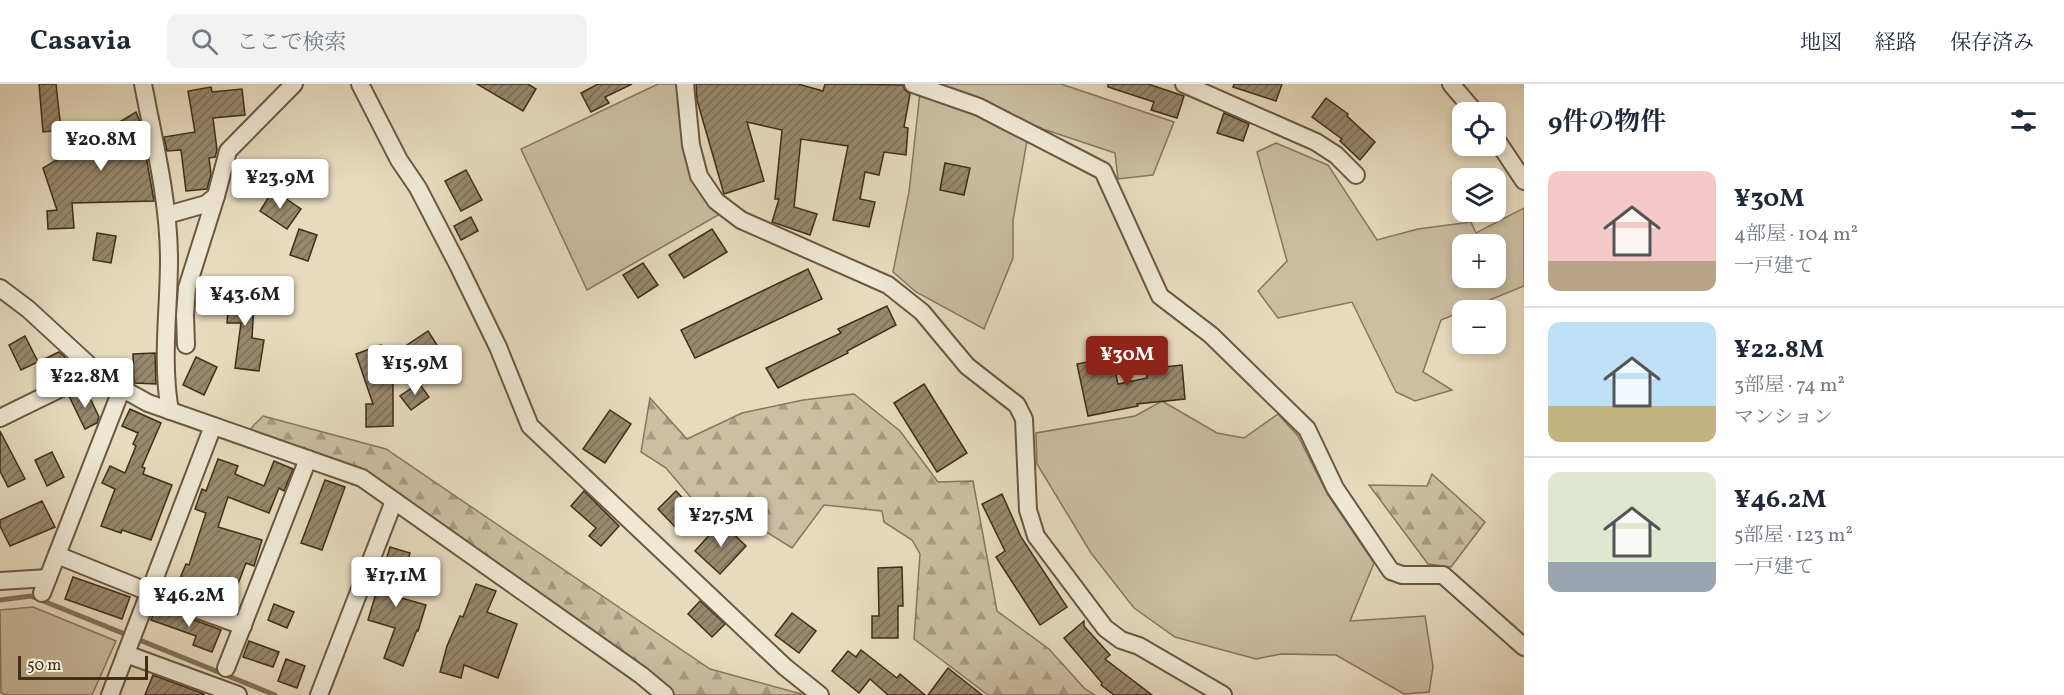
<!DOCTYPE html>
<html lang="ja">
<meta charset="utf-8">
<style>
body{margin:0;font-family:Vollkorn,"Noto Serif JP",serif;background:#f2f2f3;color:#1f2937;height:100vh;display:flex;flex-direction:column;font-size:22px;white-space:nowrap}
*{box-sizing:border-box;margin:0}
p{font-size:20px;color:#747a83}
.icon{flex:none;width:33px;height:33px;fill:none;stroke:currentColor;stroke-width:2;stroke-linecap:round;stroke-linejoin:round}
.map{position:relative;flex:1;overflow:hidden}
.side{display:flex;flex-direction:column;background:#fff;width:540px}
.side>*{flex:none}
.fabs{position:absolute;left:1452px;top:18px;display:grid;gap:12px}
.fabs a{display:grid;place-items:center;width:54px;height:54px;border-radius:12px;background:#fff;box-shadow:0 3px 9px #0003;font-size:30px}
.scale{position:absolute;left:18px;bottom:15px;width:130px;box-sizing:border-box;padding-left:6px;border:3px solid #402e16;border-top:0;font-size:16px;line-height:21px;white-space:nowrap;color:#402e16;-webkit-text-stroke:4px #efe8d5;paint-order:stroke}
.price{position:absolute;translate:-50% -51px;padding:0 14px;border-radius:6px;background:#fff;color:#222;font-size:20px;line-height:39px;filter:drop-shadow(0 2px 3px #0008)}
.price::after{content:'';position:absolute;left:50%;top:36px;width:18px;height:14px;margin-left:-9px;background:inherit;clip-path:polygon(0 0,100% 0,50% 100%)}
.price.current{background:#8f2418;color:#fff}
ul{padding:0;list-style:none}
li{display:flex;align-items:center;gap:18px;height:150px;padding:0 24px}
li+li{border-top:2px solid #e0e1e3}
li span{display:grid;place-items:center;flex:none;width:168px;height:120px;border-radius:12px;color:#555}
li>.icon{margin-inline-start:auto}
span .icon{width:72px;height:72px;fill:#fffc;stroke-width:1}
li b{font-size:26px}
h2{display:flex;justify-content:space-between;align-items:center;height:72px;padding:0 24px;font-size:26px}
header{display:flex;align-items:center;gap:36px;box-sizing:border-box;height:84px;padding:0 30px;background:#fff;border-bottom:2px solid #e0e1e3}
header strong{font-size:28px}
nav{display:flex;gap:33px;margin-inline-start:auto;font-size:21px}
.search{width:420px;height:54px;background:#f2f2f3;display:flex;align-items:center;gap:15px;box-sizing:border-box;padding:0 21px;border-radius:12px;color:#747a83;font-size:22px}
main{display:flex;flex:1;min-height:0}
.map>svg:first-child{display:block}
</style>
<header>
<strong>Casavia</strong>
<div class="search"><svg class="icon" aria-label="search" viewBox="0 0 24 24"><circle cx="10" cy="10" r="6"/><path d="M15 15l6 6"/></svg>ここで検索</div>
<nav><a>地図</a><a>経路</a><a>保存済み</a></nav>
</header>
<main>
<div class="map">
<svg width="1524" height="611" viewBox="0 0 1524 611">
<defs>
<pattern id="forest-firs" width="22" height="20" patternUnits="userSpaceOnUse" patternTransform="scale(1.5)"><rect width="22" height="20" fill="#cbbea2"/><path d="M5 1l3.5 6h-7zM16 11l3.5 6h-7z" fill="#a69b83"/></pattern>
<pattern id="building-hatch" width="6" height="6" patternUnits="userSpaceOnUse" patternTransform="scale(1.5)"><rect width="6" height="6" fill="#97886e"/><path d="M-1 1l2-2M0 6l6-6M5 7l2-2" fill="none" stroke="#7d7059"/></pattern>
</defs>
<rect width="100%" height="100%" fill="#e7dbbf"/>
<filter id="stains"><feTurbulence type="fractalNoise" baseFrequency=".00333" numOctaves="4"/><feColorMatrix values="0 0 0 0 .2 0 0 0 0 .09 0 0 0 0 .02 0 0 0 .5 -.17"/></filter>
<radialGradient id="worn" r=".72"><stop offset=".6" stop-color="#630" stop-opacity="0"/><stop offset="1" stop-color="#630" stop-opacity=".3"/></radialGradient>
<g fill="#cbbea2" stroke="#86765c" stroke-width="1.5" fill-rule="evenodd">
<path d="M 658,0 L 678,0 L 692,83 L 720,130 L 587,206 L 521,65 Z"/>
<path d="M 935,0 L 1061,0 L 1174,38 L 1153,91 L 1118,95 L 1115,69 L 1043,45 L 961,8 Z"/>
<path d="M 920,8 L 970,26 L 1027,57 L 1013,136 L 1013,174 L 984,245 L 916,208 L 893,188 L 909,108 Z"/>
<path d="M 1276,59 L 1328,81 L 1377,156 L 1418,145 L 1471,138 L 1476,149 L 1524,124 L 1524,202 L 1441,236 L 1423,288 L 1452,306 L 1415,317 L 1396,308 L 1352,218 L 1278,234 L 1258,207 L 1287,177 L 1257,68 ZM 1462,160 L 1496,160 L 1496,194 L 1462,194 Z"/>
<path d="M 1162,317 L 1217,349 L 1244,354 L 1278,330 L 1298,352 L 1328,411 L 1374,479 L 1350,537 L 1425,532 L 1433,583 L 1429,608 L 1404,610 L 1336,571 L 1281,570 L 1256,575 L 1175,553 L 1134,524 L 1091,469 L 1037,380 L 1036,349 L 1135,332 Z"/>
<path d="M 33,523 L 116,557 L 92,611 L 8,611 L 1,609 L 0,526 Z"/>
</g>
<g fill="url(#forest-firs)" stroke="#86765c" stroke-width="1.5">
<path d="M 854,310 L 900,347 L 938,398 L 973,397 L 997,527 L 1049,565 L 1085,605 L 1095,611 L 988,611 L 914,555 L 920,470 L 912,456 L 884,438 L 882,427 L 824,421 L 792,464 L 749,437 L 705,430 L 666,384 L 641,368 L 650,314 L 687,355 L 742,329 L 803,316 Z"/>
<path d="M 263,332 L 386,365 L 710,585 L 805,611 L 664,611 L 362,394 L 246,353 L 253,342 Z"/>
<path d="M 1432,390 L 1485,438 L 1451,483 L 1428,480 L 1369,401 L 1427,402 Z"/>
</g>
<g fill="none" stroke-linecap="round" stroke-linejoin="round">
<path stroke="#827259" stroke-width="5" d="M 0,516 L 31,512 L 275,611"/>
</g>
<g fill="url(#building-hatch)" stroke="#402e16" stroke-width="1.5">
<path d="M 39,0 L 56,0 L 61,46 L 43,48 Z"/>
<path d="M 477,0 L 528,0 L 536,5 L 523,27 Z"/>
<path d="M 598,0 L 632,0 L 605,13 L 609,19 L 591,28 L 581,9 Z"/>
<path d="M 696,0 L 798,0 L 823,7 L 825,0 L 903,1 L 905,6 L 910,10 L 904,43 L 908,44 L 906,71 L 884,68 L 879,91 L 865,88 L 860,115 L 875,118 L 869,143 L 833,136 L 848,62 L 801,55 L 794,123 L 817,130 L 810,151 L 772,138 L 779,115 L 775,115 L 782,46 L 747,38 L 764,97 L 724,110 L 697,16 Z"/>
<path d="M 1108,0 L 1148,0 L 1184,12 L 1177,34 L 1151,26 L 1154,18 L 1108,3 Z"/>
<path d="M 1234,0 L 1282,0 L 1276,17 L 1233,3 Z"/>
<path d="M 211,3 L 212,8 L 242,5 L 245,31 L 213,34 L 217,66 L 215,73 L 209,74 L 211,90 L 207,105 L 186,107 L 181,66 L 167,67 L 164,53 L 195,48 L 188,7 Z"/>
<path d="M 1326,14 L 1348,30 L 1347,32 L 1375,58 L 1360,76 L 1340,57 L 1342,55 L 1312,33 Z"/>
<path d="M 136,28 L 140,38 L 154,117 L 72,119 L 74,144 L 48,145 L 47,127 L 57,126 L 43,84 Z"/>
<path d="M 1224,29 L 1249,40 L 1243,57 L 1217,49 Z"/>
<path d="M 945,79 L 970,84 L 964,111 L 940,106 Z"/>
<path d="M 466,86 L 482,116 L 461,127 L 445,97 Z"/>
<path d="M 273,106 L 301,125 L 287,145 L 260,127 Z"/>
<path d="M 471,133 L 478,147 L 461,156 L 454,142 Z"/>
<path d="M 299,145 L 317,151 L 308,177 L 290,171 Z"/>
<path d="M 712,145 L 727,168 L 684,194 L 669,171 Z"/>
<path d="M 97,149 L 116,152 L 111,179 L 93,176 Z"/>
<path d="M 643,179 L 658,201 L 638,214 L 623,191 Z"/>
<path d="M 808,185 L 822,215 L 695,274 L 681,246 Z"/>
<path d="M 230,200 L 255,202 L 252,254 L 264,256 L 259,287 L 235,284 L 241,239 L 227,239 Z"/>
<path d="M 887,222 L 896,241 L 847,267 L 848,269 L 778,304 L 766,284 L 841,249 L 838,245 Z"/>
<path d="M 428,247 L 451,283 L 429,297 L 407,261 Z"/>
<path d="M 25,252 L 38,278 L 21,286 L 9,261 Z"/>
<path d="M 381,261 L 393,297 L 393,342 L 366,343 L 366,320 L 373,320 L 356,270 Z"/>
<path d="M 59,268 L 64,272 L 71,287 L 55,296 L 44,275 Z"/>
<path d="M 155,269 L 156,300 L 134,299 L 133,270 Z"/>
<path d="M 196,273 L 217,283 L 204,311 L 183,301 Z"/>
<path d="M 1112,273 L 1118,300 L 1147,294 L 1146,285 L 1182,281 L 1185,315 L 1137,320 L 1138,322 L 1088,332 L 1077,280 Z"/>
<path d="M 419,299 L 429,313 L 411,326 L 400,312 Z"/>
<path d="M 924,300 L 967,369 L 937,388 L 894,319 Z"/>
<path d="M 80,306 L 84,314 L 89,312 L 99,333 L 97,339 L 85,345 L 69,312 Z"/>
<path d="M 130,325 L 161,339 L 142,383 L 145,384 L 143,390 L 172,401 L 151,456 L 122,446 L 121,449 L 101,442 L 115,405 L 102,399 L 110,382 L 125,389 L 136,362 L 133,360 L 138,349 L 122,342 Z"/>
<path d="M 610,326 L 631,340 L 605,379 L 583,365 Z"/>
<path d="M 0,347 L 25,395 L 8,403 L 0,387 Z"/>
<path d="M 52,368 L 64,393 L 47,402 L 35,376 Z"/>
<path d="M 218,375 L 238,382 L 235,390 L 264,402 L 274,377 L 293,385 L 284,407 L 279,404 L 269,429 L 228,413 L 218,443 L 262,456 L 254,482 L 246,479 L 230,521 L 197,509 L 195,513 L 175,506 L 186,480 L 189,481 L 206,429 L 195,425 L 202,405 L 206,407 Z"/>
<path d="M 325,396 L 345,403 L 322,466 L 301,459 Z"/>
<path d="M 584,407 L 619,442 L 601,462 L 589,452 L 596,444 L 571,422 Z"/>
<path d="M 676,407 L 694,426 L 676,444 L 658,425 Z"/>
<path d="M 1002,410 L 1021,453 L 1067,523 L 1040,541 L 996,473 L 1005,467 L 982,420 Z"/>
<path d="M 42,417 L 55,443 L 10,462 L 0,442 L 0,436 Z"/>
<path d="M 721,438 L 746,462 L 720,490 L 695,467 Z"/>
<path d="M 390,463 L 410,469 L 398,513 L 426,521 L 418,547 L 417,546 L 403,582 L 384,574 L 395,544 L 368,536 Z"/>
<path d="M 902,483 L 903,522 L 898,522 L 898,554 L 872,554 L 872,532 L 879,532 L 878,484 Z"/>
<path d="M 73,493 L 130,513 L 122,535 L 65,515 Z"/>
<path d="M 476,500 L 496,507 L 487,528 L 517,540 L 498,594 L 464,581 L 461,594 L 440,588 L 447,562 L 460,532 L 463,533 Z"/>
<path d="M 700,517 L 725,540 L 712,553 L 688,530 Z"/>
<path d="M 274,520 L 294,528 L 287,544 L 268,536 Z"/>
<path d="M 156,522 L 221,546 L 212,568 L 193,561 L 196,552 L 151,536 Z"/>
<path d="M 792,529 L 816,547 L 799,569 L 775,551 Z"/>
<path d="M 1084,537 L 1084,542 L 1110,571 L 1105,575 L 1152,611 L 1114,611 L 1101,601 L 1102,599 L 1064,554 Z"/>
<path d="M 249,557 L 279,568 L 273,583 L 243,573 Z"/>
<path d="M 861,566 L 897,594 L 900,590 L 925,611 L 888,611 L 870,595 L 859,609 L 832,587 L 848,567 L 856,573 Z"/>
<path d="M 286,575 L 305,582 L 297,604 L 278,597 Z"/>
<path d="M 948,584 L 982,611 L 928,611 Z"/>
<path d="M 153,591 L 204,610 L 204,611 L 145,611 Z"/>
</g>
<g fill="none" stroke-linecap="round" stroke-linejoin="round">
<g stroke="#6a5940" stroke-width="20">
<g id="street">
<path d="M 143,0 C 154,58 169,117 169,176 C 169,226 161,277 170,327"/>
<path d="M 360,0 L 399,76 L 418,104 L 458,181 L 498,263 L 530,342 L 785,583 L 820,611"/>
<path d="M 685,0 L 691,61 L 699,92 L 716,117 L 741,136 L 888,201 L 922,228 L 967,282 L 1017,321 L 1024,335 L 1028,426 L 1036,452 L 1105,544 L 1121,556 L 1139,562 L 1223,611"/>
<path d="M 913,0 L 979,23 L 1103,87 L 1160,212 L 1211,251 L 1307,345 L 1335,404 L 1391,487 L 1402,491 L 1443,491 L 1524,563"/>
<path d="M 1184,0 L 1316,58 L 1336,71 L 1356,91"/>
<path d="M 1451,0 L 1475,28"/>
<path d="M 1496,55 L 1524,97"/>
<path d="M 167,131 L 206,120 L 216,112 L 228,67 L 294,0"/>
<path d="M 0,204 L 28,225 L 103,294 L 148,319 L 362,394 L 641,591 L 665,611"/>
<path d="M 186,261 L 185,231 L 187,204 L 216,112"/>
<path d="M 0,334 L 96,287"/>
<path d="M 57,471 L 149,508 L 243,542"/>
<path d="M 0,497 L 48,494"/>
<path d="M 42,509 L 122,304"/>
<path d="M 126,570 L 238,611"/>
<path d="M 226,584 L 308,375"/>
<path d="M 110,611 L 213,342"/>
<path d="M 319,611 L 394,417"/>
</g>
</g>
<use href="#street" stroke="#efe8d5" stroke-width="16"/>
</g>
<rect width="100%" height="100%" filter="url(#stains)"/>
<rect width="100%" height="100%" fill="url(#worn)"/>
</svg>
<div class="fabs">
<a><svg class="icon" aria-label="locate" viewBox="0 0 24 24"><circle cx="12" cy="12" r="6"/><path d="M12 2v4M12 18v4M2 12h4M18 12h4"/></svg></a>
<a><svg class="icon" aria-label="layers" viewBox="0 0 24 24"><path d="M12 4l9 5-9 5-9-5zM3 14l9 5 9-5"/></svg></a>
<a>+</a>
<a>−</a>
</div>
<div class="scale">50 m</div>
<b class="price" style="left:101px;top:88px">¥20.8M</b>
<b class="price" style="left:280px;top:126px">¥23.9M</b>
<b class="price" style="left:245px;top:243px">¥43.6M</b>
<b class="price current" style="left:1127px;top:303px">¥30M</b>
<b class="price" style="left:415px;top:312px">¥15.9M</b>
<b class="price" style="left:85px;top:325px">¥22.8M</b>
<b class="price" style="left:721px;top:464px">¥27.5M</b>
<b class="price" style="left:396px;top:524px">¥17.1M</b>
<b class="price" style="left:189px;top:544px">¥46.2M</b>
</div>
<section class="side">
<h2>9件の物件<svg class="icon" aria-label="filters" viewBox="0 0 24 24"><path d="M4 7h16M4 17h16"/><circle cx="9" cy="7" r="2"/><circle cx="15" cy="17" r="2"/></svg></h2>
<ul>
<li><span style="background:linear-gradient(#f6c9c9 75%,#b9a48a 0)"><svg class="icon" aria-label="home" viewBox="0 0 24 24"><path d="M3 11l9-7 9 7M6 9v11h12V9"/></svg></span><div><b>¥30M</b><p>4部屋 · 104 m²</p><p>一戸建て</p></div></li>
<li><span style="background:linear-gradient(#bfe0f5 70%,#c2b280 0)"><svg class="icon" aria-label="home" viewBox="0 0 24 24"><path d="M3 11l9-7 9 7M6 9v11h12V9"/></svg></span><div><b>¥22.8M</b><p>3部屋 · 74 m²</p><p>マンション</p></div></li>
<li><span style="background:linear-gradient(#dfe7d0 75%,#9aa5b1 0)"><svg class="icon" aria-label="home" viewBox="0 0 24 24"><path d="M3 11l9-7 9 7M6 9v11h12V9"/></svg></span><div><b>¥46.2M</b><p>5部屋 · 123 m²</p><p>一戸建て</p></div></li>
</ul>
</section>
</main>
